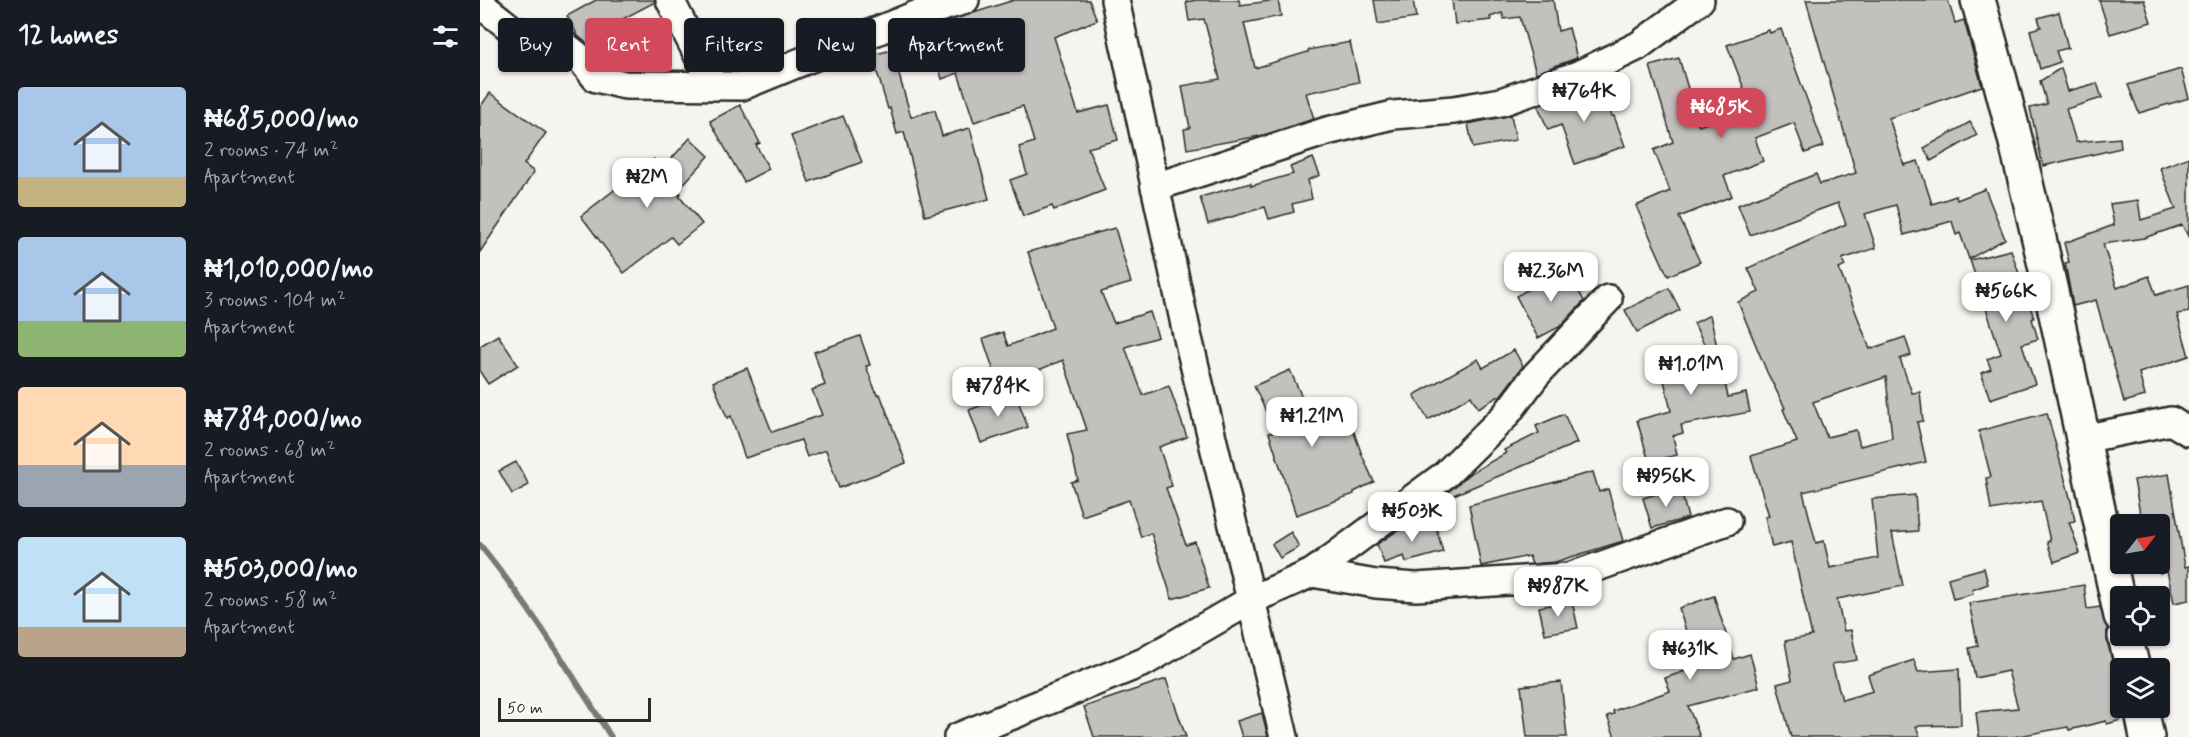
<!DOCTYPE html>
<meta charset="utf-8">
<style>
body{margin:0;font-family:Mynerve,sans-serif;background:#242831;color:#f1f3f6;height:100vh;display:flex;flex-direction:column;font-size:22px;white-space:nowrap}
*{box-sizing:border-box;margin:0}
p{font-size:20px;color:#9ea1a6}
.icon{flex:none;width:33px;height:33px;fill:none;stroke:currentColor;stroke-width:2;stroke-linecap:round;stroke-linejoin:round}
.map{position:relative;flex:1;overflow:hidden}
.panel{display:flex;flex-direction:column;background:#171b24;width:480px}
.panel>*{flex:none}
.top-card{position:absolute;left:18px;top:18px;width:570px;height:54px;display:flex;gap:12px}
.needle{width:39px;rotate:59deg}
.fabs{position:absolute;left:1630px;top:514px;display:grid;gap:12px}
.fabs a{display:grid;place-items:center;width:60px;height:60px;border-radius:6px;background:#171b24;box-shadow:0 2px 4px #0004;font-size:30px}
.scale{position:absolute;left:18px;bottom:15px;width:153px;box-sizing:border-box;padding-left:6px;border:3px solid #2b2b2b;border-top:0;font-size:16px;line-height:21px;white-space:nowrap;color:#2b2b2b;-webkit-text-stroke:4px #fdfcf7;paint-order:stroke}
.price{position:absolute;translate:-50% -51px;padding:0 14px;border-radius:12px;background:#fff;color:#222;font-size:20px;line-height:39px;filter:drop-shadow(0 2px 3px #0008)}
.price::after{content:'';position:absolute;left:50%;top:36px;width:18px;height:14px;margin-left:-9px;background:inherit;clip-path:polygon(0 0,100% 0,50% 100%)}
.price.on{background:#d1495b;color:#fff}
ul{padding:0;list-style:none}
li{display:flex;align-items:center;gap:18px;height:150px;padding:0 18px}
li span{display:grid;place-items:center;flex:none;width:168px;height:120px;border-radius:6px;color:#555}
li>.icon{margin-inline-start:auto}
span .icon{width:72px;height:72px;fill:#fffc;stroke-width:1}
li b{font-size:26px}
h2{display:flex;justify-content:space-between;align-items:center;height:72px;padding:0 18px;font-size:26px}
.chip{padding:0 21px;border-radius:6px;background:#171b24;box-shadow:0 2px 4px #0004;font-size:21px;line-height:54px}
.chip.on{background:#d1495b;color:#fff}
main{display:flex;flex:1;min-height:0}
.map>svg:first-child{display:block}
</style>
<main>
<section class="panel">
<h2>12 homes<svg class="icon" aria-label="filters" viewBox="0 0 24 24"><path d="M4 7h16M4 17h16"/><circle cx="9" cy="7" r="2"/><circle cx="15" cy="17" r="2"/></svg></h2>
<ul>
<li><span style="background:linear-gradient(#a9c7e8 75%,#c2b280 0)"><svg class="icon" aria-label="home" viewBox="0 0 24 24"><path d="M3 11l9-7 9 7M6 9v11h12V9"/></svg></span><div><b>₦685,000/mo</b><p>2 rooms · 74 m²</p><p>Apartment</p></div></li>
<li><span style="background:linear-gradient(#a9c7e8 70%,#8fb573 0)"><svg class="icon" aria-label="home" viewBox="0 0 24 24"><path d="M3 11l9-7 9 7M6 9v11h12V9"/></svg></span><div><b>₦1,010,000/mo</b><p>3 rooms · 104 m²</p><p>Apartment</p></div></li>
<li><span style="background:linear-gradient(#ffd9b3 65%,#9aa5b1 0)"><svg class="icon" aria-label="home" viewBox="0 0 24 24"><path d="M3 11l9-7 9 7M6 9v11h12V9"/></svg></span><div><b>₦784,000/mo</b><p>2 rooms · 68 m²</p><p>Apartment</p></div></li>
<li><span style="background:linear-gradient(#bfe0f5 75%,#b9a48a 0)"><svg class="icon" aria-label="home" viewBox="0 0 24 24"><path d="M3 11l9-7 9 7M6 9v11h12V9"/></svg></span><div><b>₦503,000/mo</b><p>2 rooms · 58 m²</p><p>Apartment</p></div></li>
</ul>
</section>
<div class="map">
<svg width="1709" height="737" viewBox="0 0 1709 737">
<rect width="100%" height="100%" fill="#f5f4ef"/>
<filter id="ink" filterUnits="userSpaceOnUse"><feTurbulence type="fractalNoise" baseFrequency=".0167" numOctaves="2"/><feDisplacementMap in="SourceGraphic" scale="12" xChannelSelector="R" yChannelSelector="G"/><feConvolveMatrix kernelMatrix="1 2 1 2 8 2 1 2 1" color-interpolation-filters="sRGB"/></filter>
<g filter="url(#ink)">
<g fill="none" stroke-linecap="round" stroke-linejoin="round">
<path stroke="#797877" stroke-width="6" d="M 0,545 C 49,605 90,671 131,737"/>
</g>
<g fill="#c2c1be" stroke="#2b2b2b" stroke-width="1.5" fill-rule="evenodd">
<path d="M 116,0 L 174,0 L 175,2 L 135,23 L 151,52 L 128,65 L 125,64 L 110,46 L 98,36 L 87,16 Z"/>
<path d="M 534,0 L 609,0 L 617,20 L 574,37 L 598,113 L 629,105 L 638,140 L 608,148 L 625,190 L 574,210 L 572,206 L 543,216 L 530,180 L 547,174 L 539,147 L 554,142 L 543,106 L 494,122 L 478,73 L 462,79 L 447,28 Z"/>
<path d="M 716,0 L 759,0 L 760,5 L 798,0 L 801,16 L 764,23 L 775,68 L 828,52 L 828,50 L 870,42 L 879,82 L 826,93 L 834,119 L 780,136 L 707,149 L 704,129 L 710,128 L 702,86 L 740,79 L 724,19 L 709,21 L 706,2 Z"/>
<path d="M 894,0 L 933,0 L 936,18 L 898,24 Z"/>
<path d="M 972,0 L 1073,0 L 1078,31 L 1089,28 L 1097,58 L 1056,73 L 1040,17 L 1024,19 L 1022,13 L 1010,17 L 1011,20 L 975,24 Z"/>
<path d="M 1326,0 L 1468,0 L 1475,23 L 1484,20 L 1502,86 L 1409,118 L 1424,165 L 1438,161 L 1452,204 L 1476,196 L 1477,200 L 1505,189 L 1525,239 L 1489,259 L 1480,233 L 1476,235 L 1472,221 L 1424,235 L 1416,205 L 1385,214 L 1396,248 L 1362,259 L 1365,266 L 1359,269 L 1390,349 L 1425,337 L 1431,355 L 1420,359 L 1432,393 L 1440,392 L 1443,421 L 1437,422 L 1446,462 L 1323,492 L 1336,543 L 1344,541 L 1350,568 L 1398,558 L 1392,499 L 1435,495 L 1438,531 L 1412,533 L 1423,586 L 1357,599 L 1364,631 L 1371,630 L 1377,660 L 1352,664 L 1362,700 L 1393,691 L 1388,675 L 1434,660 L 1438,672 L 1479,669 L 1481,725 L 1436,726 L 1440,737 L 1311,737 L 1297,684 L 1312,680 L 1305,641 L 1332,636 L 1311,542 L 1292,547 L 1285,517 L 1289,516 L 1271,456 L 1317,442 L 1303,409 L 1305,408 L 1287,372 L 1258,302 L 1279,292 L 1268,268 L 1366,224 L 1358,203 L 1270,235 L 1258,205 L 1336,174 L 1340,184 L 1376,173 ZM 1406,377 L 1412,438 L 1380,446 L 1376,430 L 1347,437 L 1333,402 Z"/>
<path d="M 1619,0 L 1664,0 L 1671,22 L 1630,34 Z"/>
<path d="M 1579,12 L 1588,48 L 1576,51 L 1580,62 L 1560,69 L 1550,30 L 1561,27 L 1558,18 Z"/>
<path d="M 1301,29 L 1344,146 L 1325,153 L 1314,123 L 1275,138 L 1283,161 L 1244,176 L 1252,196 L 1199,217 L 1220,262 L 1188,276 L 1156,206 L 1190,191 L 1174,150 L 1193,142 L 1170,66 L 1199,58 L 1219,126 L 1271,107 L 1247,45 L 1289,30 L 1290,33 Z"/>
<path d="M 412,50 L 431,117 L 455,110 L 462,136 L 490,128 L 509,199 L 445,216 L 424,132 L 417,134 L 410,108 L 408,109 L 392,55 Z"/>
<path d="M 1581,68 L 1588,91 L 1617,83 L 1622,98 L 1586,109 L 1596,142 L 1640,138 L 1641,148 L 1563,166 L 1550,108 L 1567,104 L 1560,81 Z"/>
<path d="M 1701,69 L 1709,98 L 1659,113 L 1648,85 Z"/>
<path d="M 1118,83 L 1132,116 L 1134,116 L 1145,146 L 1095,164 L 1081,125 L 1068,130 L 1058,106 Z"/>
<path d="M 10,93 L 66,133 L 44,164 L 54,172 L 0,252 L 0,107 Z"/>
<path d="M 260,105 L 280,143 L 276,145 L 289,169 L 264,182 L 230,121 Z"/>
<path d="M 1031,115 L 1036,140 L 993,148 L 988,124 Z"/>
<path d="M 363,116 L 382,162 L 329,182 L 311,136 Z"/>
<path d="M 1490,122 L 1497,135 L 1451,161 L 1444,148 Z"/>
<path d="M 210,138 L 229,156 L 198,190 L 201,194 L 199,196 L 222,224 L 197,244 L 191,237 L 144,273 L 101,216 L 174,159 L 182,169 Z"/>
<path d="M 1709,157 L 1709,238 L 1702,225 L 1664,238 L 1623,244 L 1637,288 L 1669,276 L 1676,295 L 1709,285 L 1709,312 L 1697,314 L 1709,356 L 1659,373 L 1665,396 L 1644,402 L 1616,300 L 1593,306 L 1585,263 L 1589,262 L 1584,243 L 1634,225 L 1630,204 L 1658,200 L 1661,220 L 1696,209 L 1680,168 Z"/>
<path d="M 833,158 L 840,175 L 828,180 L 832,199 L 812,204 L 814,212 L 789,219 L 785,207 L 728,224 L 720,197 L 771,183 L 771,186 L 813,174 L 810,167 Z"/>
<path d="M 635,228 L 651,283 L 621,292 L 634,323 L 670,312 L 678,337 L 645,347 L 663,395 L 689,386 L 707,437 L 679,447 L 692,486 L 686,488 L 706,545 L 715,542 L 729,588 L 692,599 L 671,533 L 661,537 L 649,500 L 602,516 L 591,482 L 598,480 L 587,434 L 607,430 L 583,360 L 519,386 L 503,339 L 523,332 L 528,346 L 573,328 L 548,252 Z"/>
<path d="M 1531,250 L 1554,318 L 1552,319 L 1558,339 L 1542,344 L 1555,384 L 1510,399 L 1501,373 L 1511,369 L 1507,359 L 1521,354 L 1490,260 Z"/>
<path d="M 1087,269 L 1104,301 L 1081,326 L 1058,338 L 1036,296 Z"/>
<path d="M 1189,288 L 1200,310 L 1157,332 L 1145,310 Z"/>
<path d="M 1230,315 L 1248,397 L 1266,393 L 1270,412 L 1201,425 L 1203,433 L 1193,436 L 1197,455 L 1169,462 L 1157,420 L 1191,411 L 1180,362 L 1228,352 L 1214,323 Z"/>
<path d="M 18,335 L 38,365 L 8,384 L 0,372 L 0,346 Z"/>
<path d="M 380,336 L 390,365 L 386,366 L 397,395 L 400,394 L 426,463 L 359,488 L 346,450 L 327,457 L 321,440 L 265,458 L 251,416 L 247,418 L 233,382 L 267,368 L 292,432 L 342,415 L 332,390 L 345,385 L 334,352 Z"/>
<path d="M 1034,350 L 1043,366 L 1021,395 L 998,408 L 991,396 L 948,420 L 934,395 L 998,359 L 1003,368 Z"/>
<path d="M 810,370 L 832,420 L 841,417 L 841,419 L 866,410 L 882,455 L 894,482 L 874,492 L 874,494 L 816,515 L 789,433 L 795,431 L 774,386 Z"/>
<path d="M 535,393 L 548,427 L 501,443 L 489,410 Z"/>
<path d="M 1567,413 L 1591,501 L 1595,521 L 1589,522 L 1600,553 L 1574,562 L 1567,542 L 1570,541 L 1561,501 L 1511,510 L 1506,478 L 1511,477 L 1499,431 Z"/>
<path d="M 1084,414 L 1097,443 L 969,497 L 967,493 L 989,474 L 1026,453 L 1024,450 L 1059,433 L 1056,426 Z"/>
<path d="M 36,462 L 49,485 L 32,494 L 19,471 Z"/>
<path d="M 1113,472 L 1119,492 L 1128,489 L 1143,541 L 1075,562 L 1052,564 L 1049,556 L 1001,566 L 989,505 Z"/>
<path d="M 1689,474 L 1705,567 L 1709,566 L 1709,600 L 1694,603 L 1687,571 L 1680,573 L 1680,525 L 1662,525 L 1654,480 Z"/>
<path d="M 1200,487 L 1208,518 L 1172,528 L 1163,498 Z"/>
<path d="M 954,520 L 963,552 L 926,562 L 924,556 L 904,563 L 897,544 L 917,531 Z"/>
<path d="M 811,532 L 819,547 L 800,558 L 792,544 Z"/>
<path d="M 1504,568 L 1508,584 L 1492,590 L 1493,594 L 1473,599 L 1468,578 Z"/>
<path d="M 1604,585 L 1607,609 L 1620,607 L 1627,628 L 1627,640 L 1635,673 L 1641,683 L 1641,720 L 1627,724 L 1626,721 L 1589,730 L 1588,727 L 1533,737 L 1499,737 L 1496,712 L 1538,708 L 1528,671 L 1495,678 L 1489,648 L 1498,646 L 1489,603 Z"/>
<path d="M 1234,596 L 1254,659 L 1270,654 L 1279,687 L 1208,706 L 1220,737 L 1135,737 L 1127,716 L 1134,714 L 1133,711 L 1190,691 L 1185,678 L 1217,667 L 1199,608 Z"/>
<path d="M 1092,601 L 1098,628 L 1065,634 L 1059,607 Z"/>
<path d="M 686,679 L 706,737 L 614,737 L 604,707 Z"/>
<path d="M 1081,682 L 1087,737 L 1047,737 L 1041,686 Z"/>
<path d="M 782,713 L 788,737 L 762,737 L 757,721 Z"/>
</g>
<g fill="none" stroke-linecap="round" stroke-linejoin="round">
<g stroke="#2b2b2b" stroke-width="32">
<g id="minor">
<path d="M 190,0 L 234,86"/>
<path d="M 635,0 L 707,334 L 804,737"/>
<path d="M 0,4 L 33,30 L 80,42 L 98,56 L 116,78 L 145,85 L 262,86 L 436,15 L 485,0"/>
<path d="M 675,187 L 847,131 L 913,115 L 974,110 L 1021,102 L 1098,75 L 1158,46 L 1220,0"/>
<path d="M 1603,439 L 1691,421 L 1709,432"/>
<path d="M 832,573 L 896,584 L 936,587 L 1089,577 L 1247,521"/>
<path d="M 478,737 L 664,662 L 771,600 L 832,573 L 966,474 L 1025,416 L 1056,375 L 1128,299"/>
</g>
</g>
<g stroke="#2b2b2b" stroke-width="38">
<g id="major">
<path d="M 1498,0 C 1556,202 1596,410 1641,616"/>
<path d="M 1645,636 L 1653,669"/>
<path d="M 1661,708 L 1667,737"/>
</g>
</g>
<use href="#minor" stroke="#fdfcf7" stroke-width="27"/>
<use href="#major" stroke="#fdfcf7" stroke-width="33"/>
</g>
</g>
</svg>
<div class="fabs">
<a><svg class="needle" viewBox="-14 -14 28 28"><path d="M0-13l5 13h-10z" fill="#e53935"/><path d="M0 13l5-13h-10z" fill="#9ea1a6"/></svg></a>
<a><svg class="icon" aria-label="locate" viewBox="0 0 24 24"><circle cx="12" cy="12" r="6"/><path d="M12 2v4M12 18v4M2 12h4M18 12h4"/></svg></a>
<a><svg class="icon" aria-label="layers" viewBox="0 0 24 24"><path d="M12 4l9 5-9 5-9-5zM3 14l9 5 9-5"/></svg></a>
</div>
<div class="scale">50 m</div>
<b class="price" style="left:1104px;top:123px">₦764K</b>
<b class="price on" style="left:1241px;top:139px">₦685K</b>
<b class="price" style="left:167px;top:209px">₦2M</b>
<b class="price" style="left:1071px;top:303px">₦2.36M</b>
<b class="price" style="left:1526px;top:323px">₦566K</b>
<b class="price" style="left:1211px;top:396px">₦1.01M</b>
<b class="price" style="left:518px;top:418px">₦784K</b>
<b class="price" style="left:832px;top:448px">₦1.21M</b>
<b class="price" style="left:1186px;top:508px">₦956K</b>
<b class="price" style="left:932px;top:543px">₦503K</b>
<b class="price" style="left:1078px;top:618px">₦987K</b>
<b class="price" style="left:1210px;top:681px">₦631K</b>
<div class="top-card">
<a class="chip">Buy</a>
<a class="chip on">Rent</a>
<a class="chip">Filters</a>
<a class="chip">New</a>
<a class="chip">Apartment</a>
</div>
</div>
</main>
